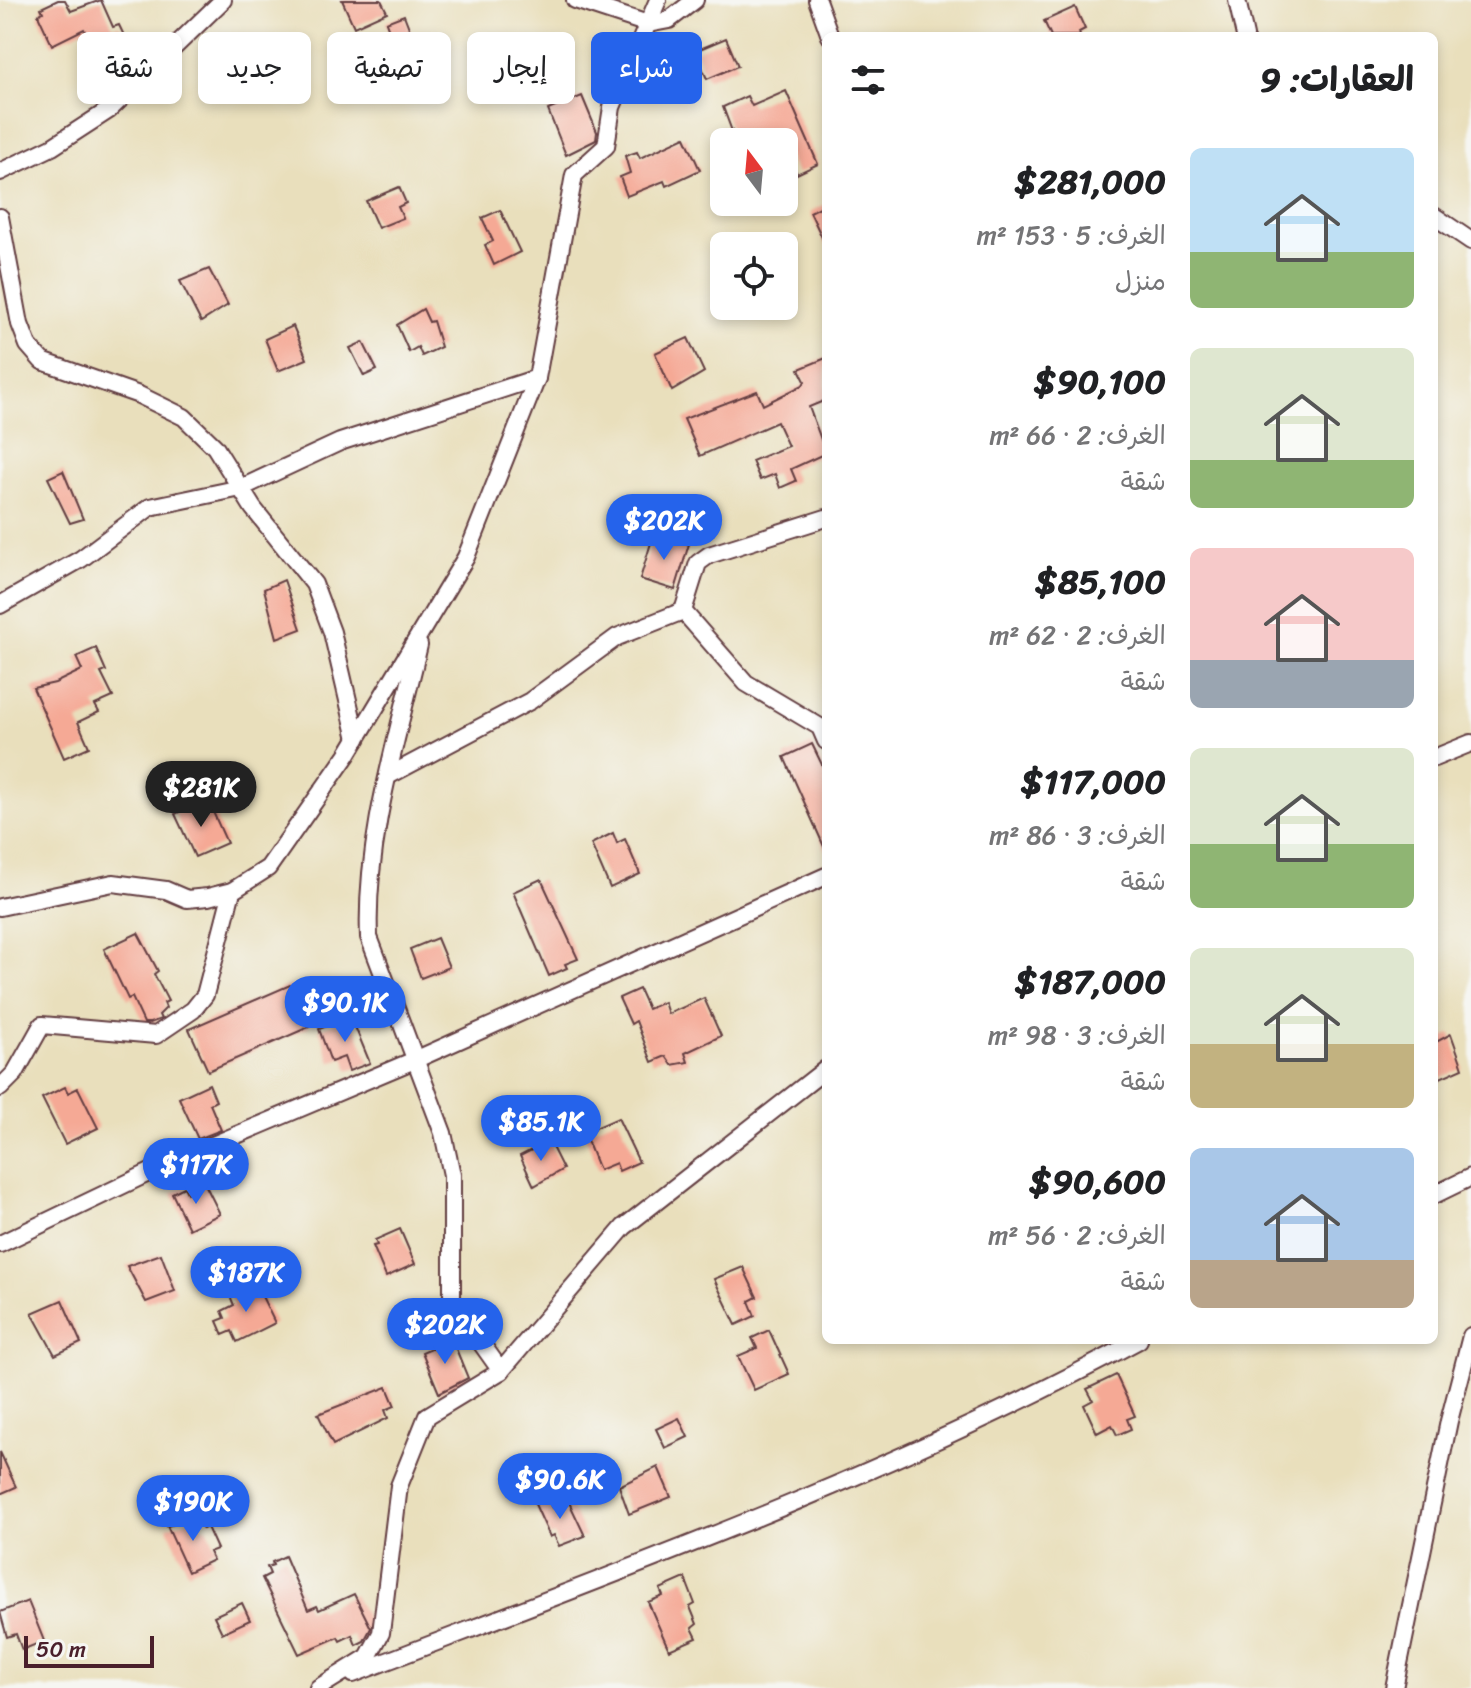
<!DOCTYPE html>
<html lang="ar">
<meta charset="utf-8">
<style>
body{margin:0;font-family:Sriracha,"Playpen Sans Arabic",sans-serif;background:#f6f6f6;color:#202124;direction:rtl;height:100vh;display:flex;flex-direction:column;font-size:30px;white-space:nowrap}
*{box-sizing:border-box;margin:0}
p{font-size:26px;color:#757577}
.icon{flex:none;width:44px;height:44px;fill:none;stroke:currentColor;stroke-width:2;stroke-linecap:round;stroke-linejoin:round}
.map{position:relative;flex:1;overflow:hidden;direction:ltr}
.panel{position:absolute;left:822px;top:32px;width:616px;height:1312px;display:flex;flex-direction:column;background:#fff;border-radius:12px;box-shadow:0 4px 12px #0003;direction:rtl}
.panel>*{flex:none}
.banner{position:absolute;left:24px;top:32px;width:678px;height:72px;direction:rtl;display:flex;gap:16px}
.needle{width:52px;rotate:344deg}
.buttons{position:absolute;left:710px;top:128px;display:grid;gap:16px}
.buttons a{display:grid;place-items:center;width:88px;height:88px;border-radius:12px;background:#fff;box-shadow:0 4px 12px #0003;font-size:40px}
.scale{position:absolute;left:24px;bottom:20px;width:130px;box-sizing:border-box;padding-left:8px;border:4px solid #4a1f2b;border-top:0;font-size:22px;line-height:28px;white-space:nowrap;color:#4a1f2b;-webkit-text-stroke:6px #f6f6f2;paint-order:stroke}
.price{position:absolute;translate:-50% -68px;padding:0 18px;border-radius:28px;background:#2563eb;color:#fff;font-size:26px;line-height:52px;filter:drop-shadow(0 2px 4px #0008)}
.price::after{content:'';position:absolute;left:50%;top:48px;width:24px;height:18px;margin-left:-12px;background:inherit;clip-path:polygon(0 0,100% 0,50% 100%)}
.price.active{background:#222;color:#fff}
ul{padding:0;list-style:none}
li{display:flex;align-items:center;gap:24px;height:200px;padding:0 24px}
li span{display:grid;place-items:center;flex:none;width:224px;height:160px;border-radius:12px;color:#555}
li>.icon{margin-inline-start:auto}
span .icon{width:96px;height:96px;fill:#fffc;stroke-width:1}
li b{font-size:34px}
h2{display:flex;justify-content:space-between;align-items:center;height:96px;padding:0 24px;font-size:34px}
.tag{padding:0 28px;border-radius:12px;background:#fff;box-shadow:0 4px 12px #0003;font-size:28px;line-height:72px}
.tag.active{background:#2563eb;color:#fff}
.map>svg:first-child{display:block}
</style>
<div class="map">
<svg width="1471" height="1688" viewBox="0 0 1471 1688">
<rect width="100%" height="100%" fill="#f6f6f2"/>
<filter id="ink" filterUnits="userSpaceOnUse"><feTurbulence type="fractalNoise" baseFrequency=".0125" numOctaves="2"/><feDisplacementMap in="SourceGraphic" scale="16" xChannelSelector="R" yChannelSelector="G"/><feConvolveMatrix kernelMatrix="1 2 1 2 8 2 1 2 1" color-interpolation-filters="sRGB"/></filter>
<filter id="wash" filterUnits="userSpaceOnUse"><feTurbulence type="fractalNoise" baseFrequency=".006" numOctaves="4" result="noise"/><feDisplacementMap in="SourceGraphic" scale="32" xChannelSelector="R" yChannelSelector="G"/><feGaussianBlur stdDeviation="1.8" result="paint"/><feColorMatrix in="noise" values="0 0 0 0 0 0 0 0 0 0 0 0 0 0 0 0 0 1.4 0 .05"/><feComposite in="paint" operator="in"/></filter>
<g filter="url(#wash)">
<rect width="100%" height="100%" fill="#e9dfbc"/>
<g id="blocks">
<g fill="#f5a995">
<path d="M 58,0 L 65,0 L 71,11 L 101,0 L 113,27 L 119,25 L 129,46 L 121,49 L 131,71 L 123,74 L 124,80 L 104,89 L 94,66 L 100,64 L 84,29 L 52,45 L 38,15 L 43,12 L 41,8 Z"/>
<path d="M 342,0 L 381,0 L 387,12 L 354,27 Z"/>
<path d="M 1075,7 L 1085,29 L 1079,32 L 1080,36 L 1051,36 L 1044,21 Z"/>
<path d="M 404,15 L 416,46 L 397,53 L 386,22 Z"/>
<path d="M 726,38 L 738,66 L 707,79 L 695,51 Z"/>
<path d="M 786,91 L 818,164 L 797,174 L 784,146 L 791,142 L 782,142 L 779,136 L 767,142 L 736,142 L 723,107 L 747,96 L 752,106 Z"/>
<path d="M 582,96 L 597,132 L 596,140 L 566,155 L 548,110 Z"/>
<path d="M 685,137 L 700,170 L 666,186 L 664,181 L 627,196 L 620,177 L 630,173 L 625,156 L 637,152 L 640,158 Z"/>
<path d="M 399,187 L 406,203 L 398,207 L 403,218 L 378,228 L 366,201 Z"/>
<path d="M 826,204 L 826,246 L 810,212 Z"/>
<path d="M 500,210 L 520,252 L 494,265 L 485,245 L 493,241 L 482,218 Z"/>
<path d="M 209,269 L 228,305 L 201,322 L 180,281 Z"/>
<path d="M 423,309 L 429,322 L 433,321 L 441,347 L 422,356 L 418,347 L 409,352 L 397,325 Z"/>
<path d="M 293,326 L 307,359 L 278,371 L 265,339 Z"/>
<path d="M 688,338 L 704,372 L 672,391 L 655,353 Z"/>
<path d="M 363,342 L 377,370 L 364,376 L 350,348 Z"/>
<path d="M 826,358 L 826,400 L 809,407 L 826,453 L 791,469 L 796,481 L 780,488 L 775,474 L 760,480 L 752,461 L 788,446 L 777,422 L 700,456 L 684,419 L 757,391 L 763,405 L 803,385 L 805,381 L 799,369 Z"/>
<path d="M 63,471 L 83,519 L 70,523 L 48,478 Z"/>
<path d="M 654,533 L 689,544 L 675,590 L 640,579 Z"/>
<path d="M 284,580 L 301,629 L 277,638 L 264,589 Z"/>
<path d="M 96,648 L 106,671 L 101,673 L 113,697 L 95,705 L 99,712 L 78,722 L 89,747 L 64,758 L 33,688 L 55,683 L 82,670 L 76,657 Z"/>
<path d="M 812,744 L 826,773 L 826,851 L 784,757 Z"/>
<path d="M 209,803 L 227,843 L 195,857 L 175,814 L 196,804 L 198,809 Z"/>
<path d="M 613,833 L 617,843 L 625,839 L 640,874 L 610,888 L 591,844 Z"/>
<path d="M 541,879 L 578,959 L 565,964 L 567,968 L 549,976 L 513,892 Z"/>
<path d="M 138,933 L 158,971 L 154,974 L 168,1001 L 164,1003 L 166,1008 L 159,1015 L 161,1019 L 150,1023 L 144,1023 L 132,997 L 128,999 L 104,949 Z"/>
<path d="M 437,938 L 449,967 L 421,978 L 410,949 Z"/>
<path d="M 290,985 L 309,1027 L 208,1071 L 189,1029 Z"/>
<path d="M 639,989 L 648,1009 L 664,1002 L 668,1014 L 704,998 L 721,1036 L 685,1053 L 688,1062 L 672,1065 L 666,1056 L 652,1062 L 636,1021 L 631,1024 L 619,998 Z"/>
<path d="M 351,1017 L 370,1063 L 349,1071 L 344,1057 L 331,1062 L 319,1029 Z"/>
<path d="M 1451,1034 L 1463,1068 L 1438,1079 L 1434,1069 L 1434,1043 Z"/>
<path d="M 209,1084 L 216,1101 L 210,1104 L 221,1130 L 198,1139 L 179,1098 Z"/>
<path d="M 65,1087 L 68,1093 L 78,1088 L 98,1128 L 65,1144 L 42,1098 Z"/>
<path d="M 618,1118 L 639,1162 L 619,1171 L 616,1163 L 599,1170 L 584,1133 Z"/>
<path d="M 549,1141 L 563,1169 L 534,1186 L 520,1156 Z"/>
<path d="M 205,1184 L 220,1214 L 189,1229 L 172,1193 L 184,1187 L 187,1193 Z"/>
<path d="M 400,1229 L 415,1264 L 386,1277 L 373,1246 L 377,1245 L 375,1240 Z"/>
<path d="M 161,1254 L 175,1291 L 146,1302 L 127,1266 Z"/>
<path d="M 743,1267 L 757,1297 L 749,1301 L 755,1316 L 736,1325 L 714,1279 Z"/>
<path d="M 255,1282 L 275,1323 L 237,1342 L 232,1331 L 223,1335 L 217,1321 L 225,1318 L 222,1311 L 234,1305 L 229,1294 Z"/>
<path d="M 62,1300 L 81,1343 L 55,1355 L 32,1313 Z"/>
<path d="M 769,1330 L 789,1374 L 754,1390 L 738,1356 L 757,1348 L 752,1338 Z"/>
<path d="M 452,1339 L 468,1378 L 439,1393 L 422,1352 Z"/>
<path d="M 1116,1375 L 1135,1416 L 1127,1419 L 1131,1429 L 1117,1435 L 1112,1425 L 1097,1433 L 1084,1405 L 1093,1400 L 1087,1389 Z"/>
<path d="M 387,1387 L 395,1406 L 385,1410 L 388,1418 L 333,1445 L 318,1414 Z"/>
<path d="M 679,1418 L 688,1437 L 665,1448 L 656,1429 Z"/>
<path d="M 0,1452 L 16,1487 L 0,1494 Z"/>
<path d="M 658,1467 L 671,1497 L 629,1514 L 619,1486 Z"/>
<path d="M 547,1496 L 552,1508 L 568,1500 L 585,1536 L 559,1546 L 554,1535 L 550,1537 L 534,1502 Z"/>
<path d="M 197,1518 L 203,1529 L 207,1527 L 217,1549 L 209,1552 L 213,1560 L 188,1572 L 167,1526 Z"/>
<path d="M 285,1556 L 308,1610 L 317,1606 L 319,1610 L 354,1594 L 371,1628 L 364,1641 L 356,1645 L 352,1635 L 340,1641 L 338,1637 L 299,1654 L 262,1578 L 270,1574 L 267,1567 L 273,1565 L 272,1562 Z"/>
<path d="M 685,1578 L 695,1604 L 690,1607 L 697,1624 L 692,1628 L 697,1638 L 669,1650 L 648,1602 L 663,1596 L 660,1589 Z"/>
<path d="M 28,1601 L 44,1641 L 22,1650 L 16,1634 L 7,1637 L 0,1612 Z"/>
<path d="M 242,1603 L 250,1620 L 222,1633 L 214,1616 Z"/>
</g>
</g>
</g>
<g filter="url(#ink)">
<use href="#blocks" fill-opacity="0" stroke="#623c41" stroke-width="2"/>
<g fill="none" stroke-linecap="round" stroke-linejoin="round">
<g stroke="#623c41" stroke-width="20">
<g id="minor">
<path d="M 575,0 L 648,24 L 669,20 L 695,0"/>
<path d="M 817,0 L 830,36"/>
<path d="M 1237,0 L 1245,36"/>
<path d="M 0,172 L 52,147 L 109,110 L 223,0"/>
<path d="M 1434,216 L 1471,241"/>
<path d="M 0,217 L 20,324 L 28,345 L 42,361 L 139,395 L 184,417 L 215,447 L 253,508 L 314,584 L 332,632 L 357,739"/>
<path d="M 0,605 L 81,559 L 150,507 L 241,488 L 340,442 L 537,378"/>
<path d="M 683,611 L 746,683 L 820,727 L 826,741"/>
<path d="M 1434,758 L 1471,743"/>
<path d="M 388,776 L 530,701 L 617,637 L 683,611 L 698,563 L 709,555 L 826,518"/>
<path d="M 0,907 L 113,883 L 166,890 L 187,899 L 208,897 L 232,891 L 268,868 L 347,755 L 466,557 L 537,378 L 574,175 L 606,146 L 612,107 L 658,0"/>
<path d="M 0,1088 L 15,1073 L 42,1025 L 156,1035 L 193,1010 L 205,995 L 232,891"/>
<path d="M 1434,1195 L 1471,1177"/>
<path d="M 0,1244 L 163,1166 L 417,1059 L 826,876"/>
<path d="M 501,1371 L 624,1227 L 826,1069"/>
<path d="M 353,1674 C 619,1572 888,1476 1139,1340"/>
<path d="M 318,1688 L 368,1657 L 381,1633 L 399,1486 L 427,1416 L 501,1371 L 452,1302 L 452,1175 L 443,1133 L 369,937 C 365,839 397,740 419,645"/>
<path d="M 1394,1688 L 1449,1421 L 1471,1336"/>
</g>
</g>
<use href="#minor" stroke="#fff" stroke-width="16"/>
</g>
</g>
</svg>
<div class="buttons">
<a><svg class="needle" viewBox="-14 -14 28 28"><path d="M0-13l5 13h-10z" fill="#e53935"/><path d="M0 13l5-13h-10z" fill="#757577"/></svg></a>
<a><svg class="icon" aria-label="locate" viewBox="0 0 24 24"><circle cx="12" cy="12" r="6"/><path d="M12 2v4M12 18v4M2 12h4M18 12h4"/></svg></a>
</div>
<div class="scale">50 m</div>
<b class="price" style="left:664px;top:562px">$202K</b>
<b class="price active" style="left:201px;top:829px">$281K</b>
<b class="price" style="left:345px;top:1044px">$90.1K</b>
<b class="price" style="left:541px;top:1163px">$85.1K</b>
<b class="price" style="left:196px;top:1206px">$117K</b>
<b class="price" style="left:246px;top:1314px">$187K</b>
<b class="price" style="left:445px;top:1366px">$202K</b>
<b class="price" style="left:560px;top:1521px">$90.6K</b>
<b class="price" style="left:193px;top:1543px">$190K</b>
<div class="banner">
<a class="tag active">شراء</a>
<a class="tag">إيجار</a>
<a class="tag">تصفية</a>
<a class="tag">جديد</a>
<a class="tag">شقة</a>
</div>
<section class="panel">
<h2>العقارات: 9<svg class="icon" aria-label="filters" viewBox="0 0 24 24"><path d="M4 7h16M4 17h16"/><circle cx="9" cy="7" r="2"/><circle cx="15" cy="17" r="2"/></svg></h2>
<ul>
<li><span style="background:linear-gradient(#bfe0f5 65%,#8fb573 0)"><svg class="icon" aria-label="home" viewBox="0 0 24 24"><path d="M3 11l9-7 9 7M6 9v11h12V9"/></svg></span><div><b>$281,000</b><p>الغرف: 5 · 153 m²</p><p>منزل</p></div></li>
<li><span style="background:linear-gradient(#dfe7d0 70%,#8fb573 0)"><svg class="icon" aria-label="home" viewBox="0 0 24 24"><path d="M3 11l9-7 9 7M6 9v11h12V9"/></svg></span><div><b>$90,100</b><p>الغرف: 2 · 66 m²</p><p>شقة</p></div></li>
<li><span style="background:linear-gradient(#f6c9c9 70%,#9aa5b1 0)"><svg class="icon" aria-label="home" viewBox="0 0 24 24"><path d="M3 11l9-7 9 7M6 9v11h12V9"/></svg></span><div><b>$85,100</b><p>الغرف: 2 · 62 m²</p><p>شقة</p></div></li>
<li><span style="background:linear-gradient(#dfe7d0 60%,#8fb573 0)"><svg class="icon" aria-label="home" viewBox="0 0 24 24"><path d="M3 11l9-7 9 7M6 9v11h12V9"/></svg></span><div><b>$117,000</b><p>الغرف: 3 · 86 m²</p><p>شقة</p></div></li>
<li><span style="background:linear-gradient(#dfe7d0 60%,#c2b280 0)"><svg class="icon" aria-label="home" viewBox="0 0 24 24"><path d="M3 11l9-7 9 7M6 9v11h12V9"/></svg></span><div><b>$187,000</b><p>الغرف: 3 · 98 m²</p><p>شقة</p></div></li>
<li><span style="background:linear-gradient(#a9c7e8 70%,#b9a48a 0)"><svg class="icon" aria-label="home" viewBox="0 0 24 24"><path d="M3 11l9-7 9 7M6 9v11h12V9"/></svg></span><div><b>$90,600</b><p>الغرف: 2 · 56 m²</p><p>شقة</p></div></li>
</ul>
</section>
</div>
